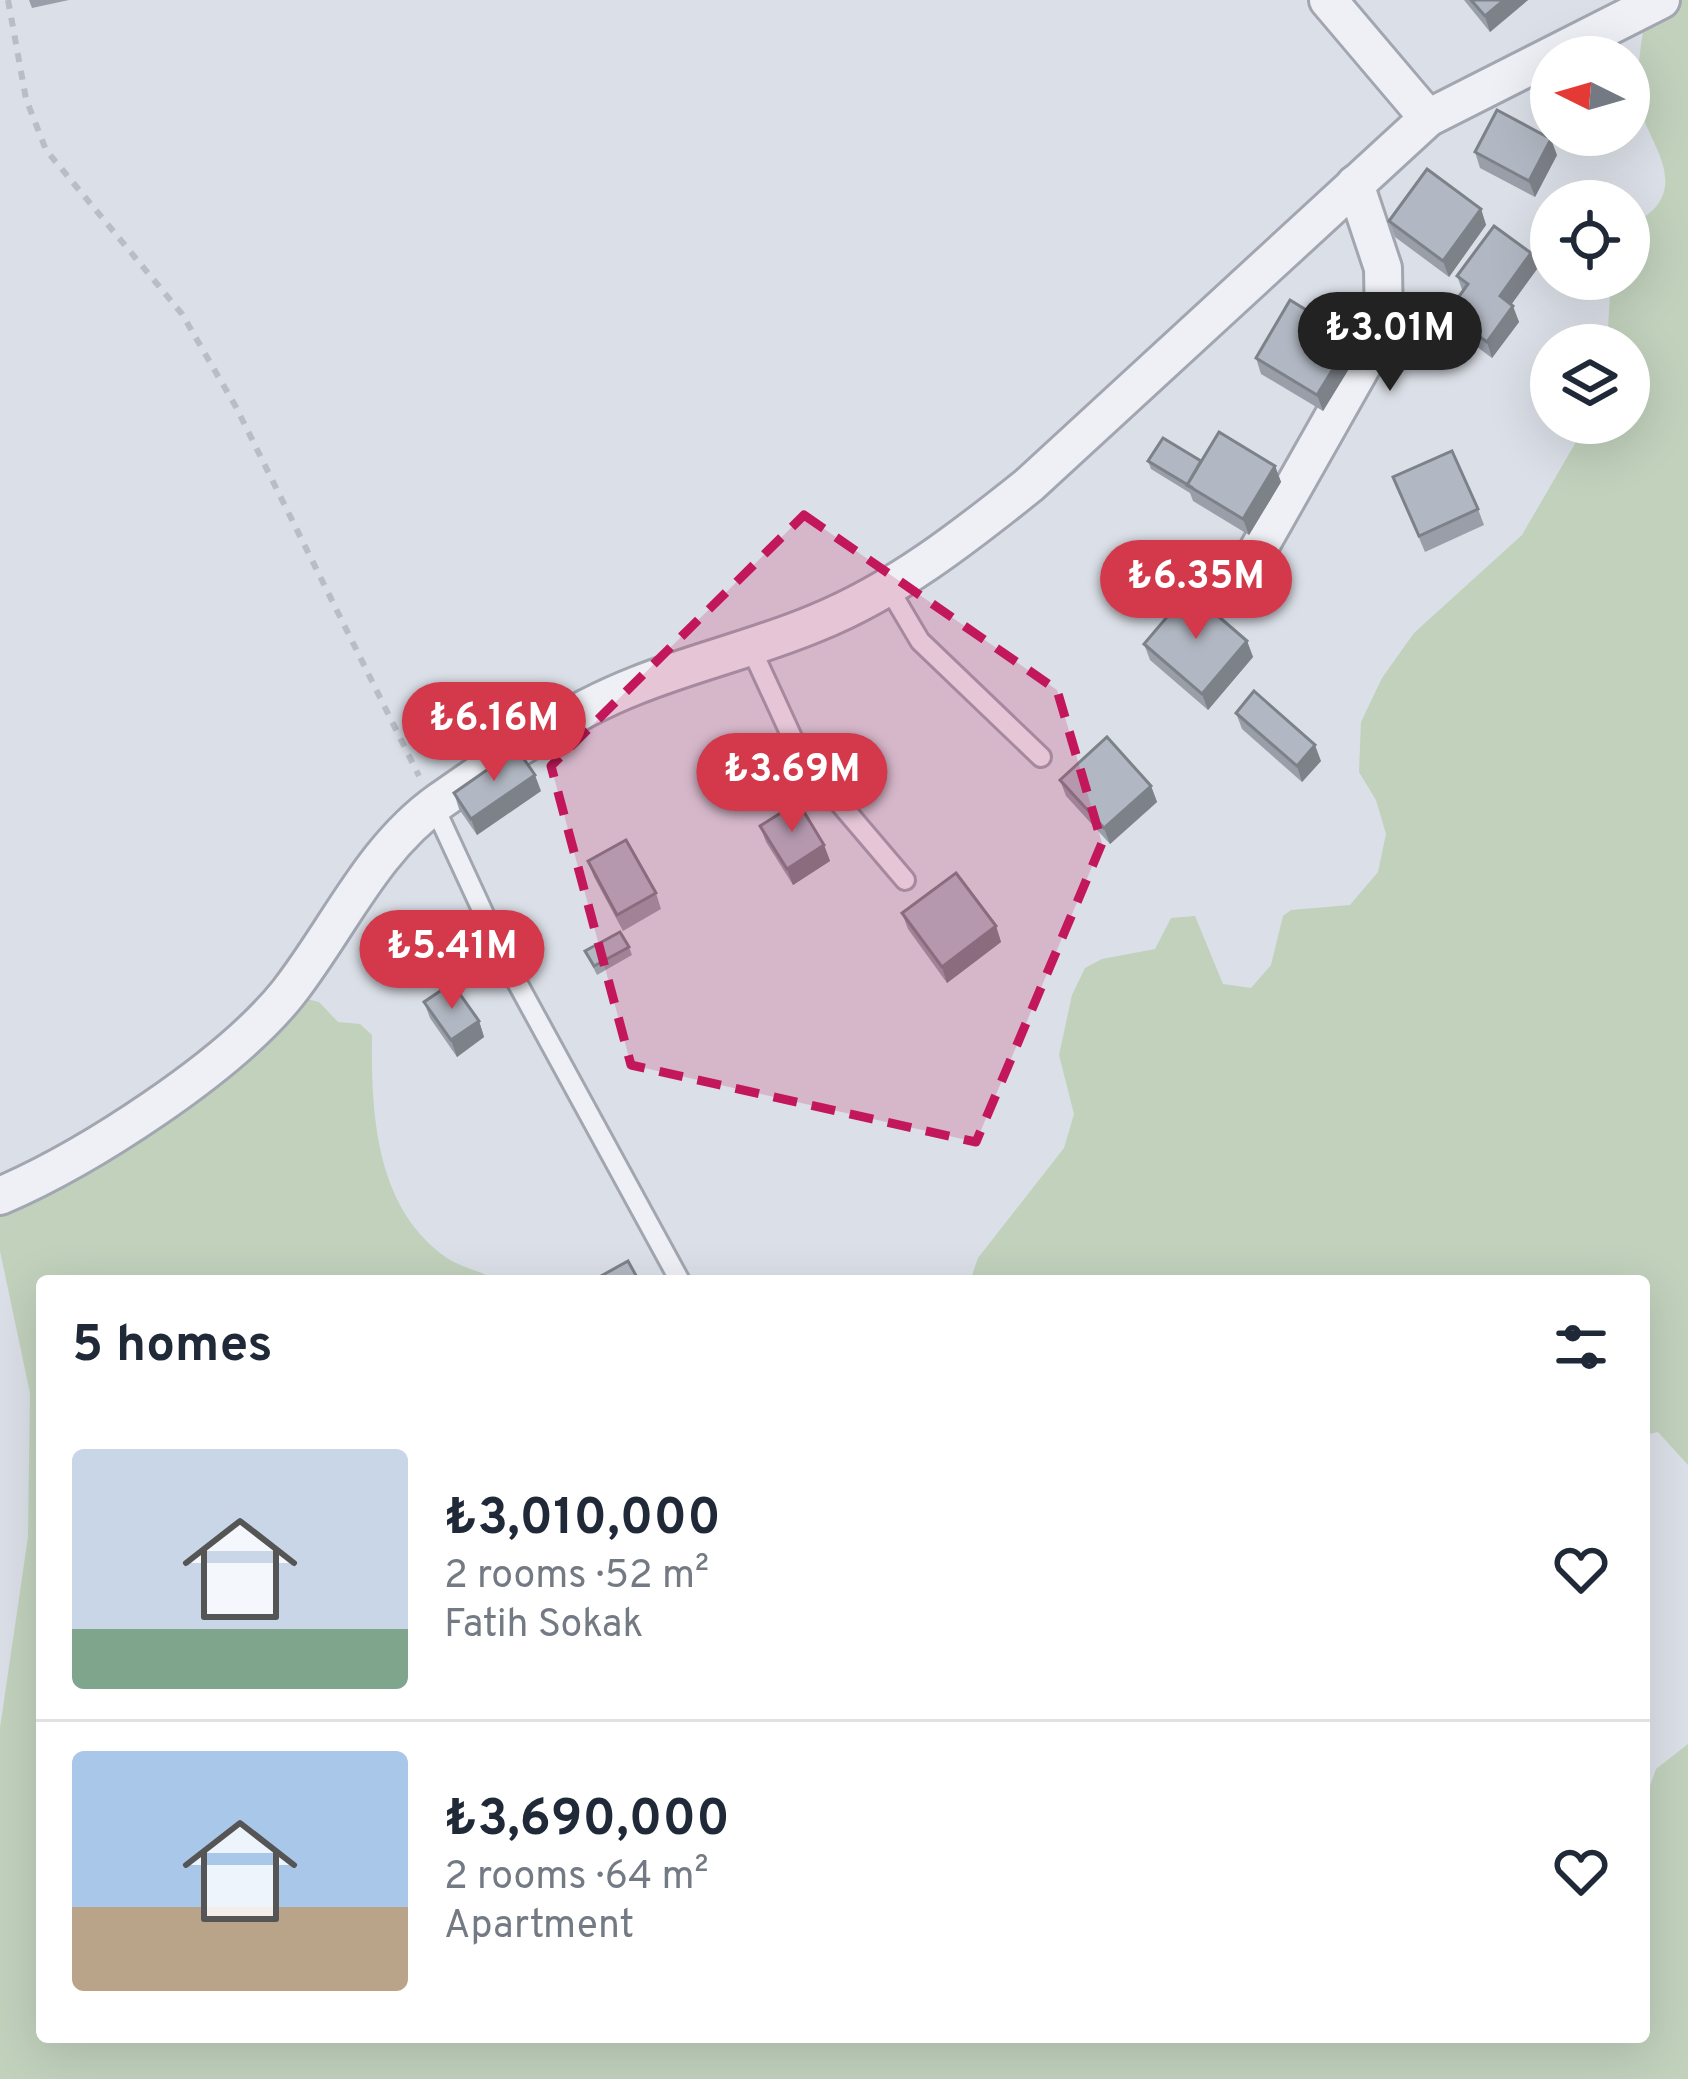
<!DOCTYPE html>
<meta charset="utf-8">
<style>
body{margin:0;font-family:Overpass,sans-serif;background:#f2f2f3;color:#1f2937;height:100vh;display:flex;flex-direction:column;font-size:45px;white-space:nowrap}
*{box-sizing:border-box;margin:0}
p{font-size:39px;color:#747a83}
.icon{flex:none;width:66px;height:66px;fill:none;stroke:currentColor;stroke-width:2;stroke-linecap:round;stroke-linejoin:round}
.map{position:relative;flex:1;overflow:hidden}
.drawer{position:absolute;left:36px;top:1275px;width:1614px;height:768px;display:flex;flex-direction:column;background:#fff;border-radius:12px;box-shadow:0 12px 48px #0002}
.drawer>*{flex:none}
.needle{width:78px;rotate:275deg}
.tools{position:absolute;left:1530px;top:36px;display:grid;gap:24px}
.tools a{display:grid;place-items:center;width:120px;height:120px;border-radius:50%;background:#fff;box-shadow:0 12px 48px #0002;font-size:60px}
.price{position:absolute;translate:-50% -102px;padding:0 27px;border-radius:42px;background:#d3384b;color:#fff;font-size:39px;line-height:78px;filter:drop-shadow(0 3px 6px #0008)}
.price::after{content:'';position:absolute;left:50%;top:72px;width:36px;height:27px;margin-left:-18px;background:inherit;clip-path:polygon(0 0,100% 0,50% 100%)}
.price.selected{background:#222;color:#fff}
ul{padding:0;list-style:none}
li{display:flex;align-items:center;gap:36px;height:300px;padding:0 36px}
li+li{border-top:3px solid #e0e1e3}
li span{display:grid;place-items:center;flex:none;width:336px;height:240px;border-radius:12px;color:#555}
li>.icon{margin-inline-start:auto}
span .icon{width:144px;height:144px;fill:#fffc;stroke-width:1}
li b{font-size:51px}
h2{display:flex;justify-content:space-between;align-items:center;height:144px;padding:0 36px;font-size:51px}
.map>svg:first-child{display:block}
</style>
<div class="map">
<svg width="1688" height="2079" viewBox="0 0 1688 2079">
<rect width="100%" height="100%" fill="#dbdfe7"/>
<g fill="#c1d1bc">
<path d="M 1661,0 L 1688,0 L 1688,1465 L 1658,1432 L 1644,1435 L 1644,1281 L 970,1281 L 978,1258 L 1064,1148 L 1074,1114 L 1059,1055 L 1072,995 L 1085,968 L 1102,959 L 1155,949 L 1171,918 L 1195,916 L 1223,984 L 1251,988 L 1271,965 L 1283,916 L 1291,910 L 1350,905 L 1378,872 L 1386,834 L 1376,800 L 1359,772 L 1361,722 L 1382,678 L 1414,633 L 1522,535 L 1587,423 L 1629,423 L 1629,345 L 1607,345 L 1611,279 L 1629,279 L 1629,229 C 1637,220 1652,214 1658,204 C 1679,174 1649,140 1642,113 C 1633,78 1642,41 1647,7 Z"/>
<path d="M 287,994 L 319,1002 L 338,1022 L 360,1024 L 372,1035 C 371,1113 375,1208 447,1258 C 462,1268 482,1271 498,1281 L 42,1281 L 42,2037 L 1644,2037 L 1644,1803 L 1656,1769 L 1688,1744 L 1688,2079 L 0,2079 L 0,1728 L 28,1537 L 30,1393 L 0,1251 L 0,1196 Z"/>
</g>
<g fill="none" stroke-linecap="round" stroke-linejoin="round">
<g stroke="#a1a6b1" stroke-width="24">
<g id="service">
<path d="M 888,587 L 920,641 L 1041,757"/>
<path d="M 750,646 L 802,759 L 905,880"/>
<path d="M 434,806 L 507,964 L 680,1281"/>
</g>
</g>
<g stroke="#a1a6b1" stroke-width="42">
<g id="minor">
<path d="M 1328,0 L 1428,118"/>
<path d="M 1242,578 L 1384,327 L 1383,268 L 1355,184"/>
<path d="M 0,1196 C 88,1158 228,1068 288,993 C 339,928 371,850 440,801 C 502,758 564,714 635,686 C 694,662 757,648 816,623 C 895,591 963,538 1029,485 L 1428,118 L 1661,0"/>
</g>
</g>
<path stroke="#babdc5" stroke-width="6" stroke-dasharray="9 9" stroke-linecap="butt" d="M 8,0 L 26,99 L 46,150 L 182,314 L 236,407 L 419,776"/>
<use href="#service" stroke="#eef0f5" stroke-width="18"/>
<use href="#minor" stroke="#eef0f5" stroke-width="36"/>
</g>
<g fill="#999ea8">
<path d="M 29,0 L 69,0 L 32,8 Z"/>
<path d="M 1464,0 L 1528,0 L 1490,32 Z"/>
<path d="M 1475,152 L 1557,155 L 1535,197 L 1480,168 Z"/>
<path d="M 1481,209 L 1486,225 L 1449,277 L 1395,237 L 1389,221 Z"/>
<path d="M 1531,253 L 1537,269 L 1511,304 L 1519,322 L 1492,358 L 1453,329 L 1447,313 L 1463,292 L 1457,276 Z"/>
<path d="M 1358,354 L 1323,411 L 1261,374 L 1256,358 Z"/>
<path d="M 1148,461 L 1201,461 L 1275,466 L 1281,482 L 1249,535 L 1193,501 L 1190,493 L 1151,469 Z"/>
<path d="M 1393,477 L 1478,509 L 1484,525 L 1425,552 Z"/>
<path d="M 1247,641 L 1253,657 L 1208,710 L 1150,660 L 1144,644 Z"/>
<path d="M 1236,713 L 1321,761 L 1302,782 L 1242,729 Z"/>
<path d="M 1060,780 L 1151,786 L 1157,802 L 1110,844 L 1066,796 Z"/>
<path d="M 541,791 L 477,835 L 459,809 L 454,793 Z"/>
<path d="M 760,826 L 824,845 L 830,861 L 793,885 L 766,842 Z"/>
<path d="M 588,861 L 656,893 L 661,909 L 623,931 L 594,877 Z"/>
<path d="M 902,913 L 996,926 L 1001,942 L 947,983 L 908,929 Z"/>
<path d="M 629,947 L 632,955 L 597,975 L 585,951 Z"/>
<path d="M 424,1002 L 479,1021 L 484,1037 L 457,1057 L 430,1018 Z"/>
</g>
<g fill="#7d8188">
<path d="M 1504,0 L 1528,0 L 1490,32 L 1485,16 Z"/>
<path d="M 1551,139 L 1557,155 L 1535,197 L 1529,181 Z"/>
<path d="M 1481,209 L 1486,225 L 1449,277 L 1443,261 Z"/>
<path d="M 1531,253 L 1537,269 L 1506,312 L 1500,296 Z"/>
<path d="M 1513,306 L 1519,322 L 1492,358 L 1487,342 Z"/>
<path d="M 1352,338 L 1358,354 L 1323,411 L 1317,395 Z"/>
<path d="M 1275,466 L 1281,482 L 1249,535 L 1243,519 Z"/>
<path d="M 1247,641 L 1253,657 L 1208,710 L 1202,694 Z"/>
<path d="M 1315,745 L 1321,761 L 1302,782 L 1297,766 Z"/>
<path d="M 535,775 L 541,791 L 477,835 L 471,819 Z"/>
<path d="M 1151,786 L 1157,802 L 1110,844 L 1104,828 Z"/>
<path d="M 824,845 L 830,861 L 793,885 L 787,869 Z"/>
<path d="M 996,926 L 1001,942 L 947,983 L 942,967 Z"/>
<path d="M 479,1021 L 484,1037 L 457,1057 L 451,1040 Z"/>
</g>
<g fill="#b2b8c3" stroke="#7d8188" stroke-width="3">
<path d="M 1471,0 L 1504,0 L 1485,16 Z"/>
<path d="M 1497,110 L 1551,139 L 1529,181 L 1475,152 Z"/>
<path d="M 1427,169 L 1481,209 L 1443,261 L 1389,221 Z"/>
<path d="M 1494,226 L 1531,253 L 1500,296 L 1513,306 L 1487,342 L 1447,313 L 1468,284 L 1457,276 Z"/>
<path d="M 1290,300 L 1352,338 L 1317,395 L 1256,358 Z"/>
<path d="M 1219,432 L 1275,466 L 1243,519 L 1187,485 Z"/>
<path d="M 1163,438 L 1201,461 L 1187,485 L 1193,488 L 1148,461 Z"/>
<path d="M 1452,451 L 1478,509 L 1419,536 L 1393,477 Z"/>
<path d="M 1189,591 L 1247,641 L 1202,694 L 1144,644 Z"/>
<path d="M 1254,691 L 1315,745 L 1297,766 L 1236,713 Z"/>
<path d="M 1107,737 L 1151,786 L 1104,828 L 1060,780 Z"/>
<path d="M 517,749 L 535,775 L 471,819 L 454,793 Z"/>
<path d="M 798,802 L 824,845 L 787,869 L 760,826 Z"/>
<path d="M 626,840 L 656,893 L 617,915 L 588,861 Z"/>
<path d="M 956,873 L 996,926 L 942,967 L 902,913 Z"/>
<path d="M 620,932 L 629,947 L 594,966 L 585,951 Z"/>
<path d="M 452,983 L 479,1021 L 451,1040 L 424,1002 Z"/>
<path d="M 628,1261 L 639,1281 L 592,1281 Z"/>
</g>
<path fill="#c2185b" fill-opacity="0.2" stroke="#c2185b" stroke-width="9" stroke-dasharray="24 15" stroke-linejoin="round" d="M 804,515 L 1057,690 L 1102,843 L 976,1142 L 631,1065 L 551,766 Z"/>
</svg>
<div class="tools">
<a><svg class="needle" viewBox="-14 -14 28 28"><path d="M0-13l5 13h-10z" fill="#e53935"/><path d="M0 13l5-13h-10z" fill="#747a83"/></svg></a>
<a><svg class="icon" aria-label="locate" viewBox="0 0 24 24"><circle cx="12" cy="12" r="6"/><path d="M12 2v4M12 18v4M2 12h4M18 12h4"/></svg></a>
<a><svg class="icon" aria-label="layers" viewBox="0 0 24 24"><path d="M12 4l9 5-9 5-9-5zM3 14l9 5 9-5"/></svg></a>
</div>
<b class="price selected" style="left:1390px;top:394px">₺3.01M</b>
<b class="price" style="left:1196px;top:642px">₺6.35M</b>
<b class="price" style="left:494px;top:784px">₺6.16M</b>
<b class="price" style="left:792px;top:835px">₺3.69M</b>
<b class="price" style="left:452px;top:1012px">₺5.41M</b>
<section class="drawer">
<h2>5 homes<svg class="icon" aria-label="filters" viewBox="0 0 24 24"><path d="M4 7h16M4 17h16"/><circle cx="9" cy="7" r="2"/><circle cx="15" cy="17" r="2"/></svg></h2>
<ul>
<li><span style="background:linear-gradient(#c9d6e8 75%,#7fa58c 0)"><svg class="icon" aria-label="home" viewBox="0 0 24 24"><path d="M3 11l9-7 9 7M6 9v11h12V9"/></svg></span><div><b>₺3,010,000</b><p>2 rooms · 52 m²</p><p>Fatih Sokak</p></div><svg class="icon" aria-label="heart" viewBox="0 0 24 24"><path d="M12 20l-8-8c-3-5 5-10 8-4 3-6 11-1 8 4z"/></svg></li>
<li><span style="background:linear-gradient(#a9c7e8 65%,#b9a48a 0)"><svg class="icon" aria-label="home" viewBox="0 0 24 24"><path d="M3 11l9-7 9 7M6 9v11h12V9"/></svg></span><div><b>₺3,690,000</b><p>2 rooms · 64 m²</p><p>Apartment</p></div><svg class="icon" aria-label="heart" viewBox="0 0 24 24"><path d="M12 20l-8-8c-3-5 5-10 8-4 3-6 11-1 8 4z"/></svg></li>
</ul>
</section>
</div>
